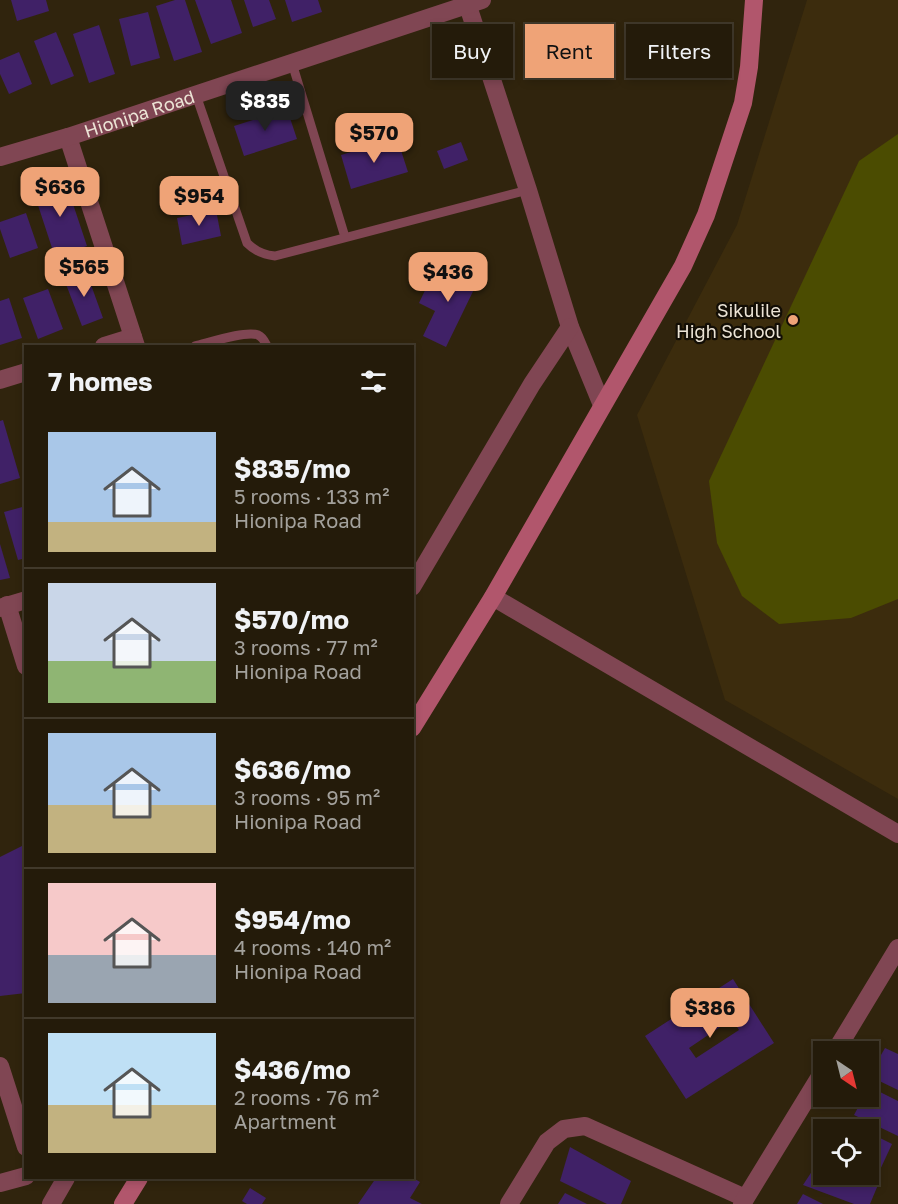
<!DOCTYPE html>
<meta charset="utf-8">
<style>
body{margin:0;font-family:"Golos Text",sans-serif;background:#2c2413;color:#f1f3f6;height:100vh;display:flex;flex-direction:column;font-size:22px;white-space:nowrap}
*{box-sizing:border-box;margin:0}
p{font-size:20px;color:#a3a19c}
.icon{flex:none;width:33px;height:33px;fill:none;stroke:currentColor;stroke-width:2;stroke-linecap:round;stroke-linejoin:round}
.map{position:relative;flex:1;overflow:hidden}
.drawer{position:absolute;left:24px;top:345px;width:390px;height:834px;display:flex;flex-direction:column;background:#241b0a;border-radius:0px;box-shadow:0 3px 9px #0003,0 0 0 2px #41392b}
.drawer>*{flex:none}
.top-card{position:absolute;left:432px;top:24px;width:375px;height:54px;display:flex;gap:12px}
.needle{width:39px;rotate:145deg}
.fabs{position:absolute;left:813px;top:1041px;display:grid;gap:12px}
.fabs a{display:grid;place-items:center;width:66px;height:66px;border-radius:0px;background:#241b0a;box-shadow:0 3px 9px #0003,0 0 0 2px #41392b;font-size:30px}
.price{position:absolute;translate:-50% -51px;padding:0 14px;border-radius:12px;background:#efa377;color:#111;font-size:20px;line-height:39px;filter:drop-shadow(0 2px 3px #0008)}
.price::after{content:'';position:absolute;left:50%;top:36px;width:18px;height:14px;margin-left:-9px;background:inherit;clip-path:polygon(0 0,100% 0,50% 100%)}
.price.on{background:#222;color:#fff}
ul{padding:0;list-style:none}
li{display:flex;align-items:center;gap:18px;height:150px;padding:0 24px}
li+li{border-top:2px solid #41392b}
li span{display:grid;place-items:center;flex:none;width:168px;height:120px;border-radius:0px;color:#555}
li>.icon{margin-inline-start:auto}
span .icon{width:72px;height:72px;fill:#fffc;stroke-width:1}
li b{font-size:26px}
h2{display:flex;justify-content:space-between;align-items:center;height:72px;padding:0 24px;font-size:26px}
.tag{padding:0 21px;border-radius:0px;background:#241b0a;box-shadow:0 3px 9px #0003,0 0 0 2px #41392b;font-size:21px;line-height:54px}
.tag.on{background:#efa377;color:#111}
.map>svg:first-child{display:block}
</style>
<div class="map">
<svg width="898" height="1204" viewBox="0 0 898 1204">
<rect width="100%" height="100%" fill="#30240d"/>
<path fill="#3c2c0d" d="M 807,0 L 898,0 L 898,799 L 725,700 L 637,415 L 737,225 Z"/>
<path fill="#4b4c01" d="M 898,134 L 898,599 L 851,618 L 779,624 L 742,596 L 717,543 L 709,481 L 859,161 Z"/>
<g fill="#402167" fill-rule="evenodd">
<path d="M 11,0 L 46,0 L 49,11 L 17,21 Z"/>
<path d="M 175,0 L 185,0 L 202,52 L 174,61 L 156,6 Z"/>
<path d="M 195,0 L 231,0 L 242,33 L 211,44 Z"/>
<path d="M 244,0 L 269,0 L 276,19 L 253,27 Z"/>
<path d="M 285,0 L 318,0 L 322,12 L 292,22 Z"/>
<path d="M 148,12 L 160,58 L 131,66 L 119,19 Z"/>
<path d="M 99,25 L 115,74 L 89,83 L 73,34 Z"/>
<path d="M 56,32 L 74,76 L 51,85 L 34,41 Z"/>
<path d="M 19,52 L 32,84 L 9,94 L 0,74 L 0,60 Z"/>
<path d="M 544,60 L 548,71 L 533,76 L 530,66 Z"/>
<path d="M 287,109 L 297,139 L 244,156 L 234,126 Z"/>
<path d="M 397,138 L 408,172 L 351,189 L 341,155 Z"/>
<path d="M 461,142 L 468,160 L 444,169 L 437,151 Z"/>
<path d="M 65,180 L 87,246 L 55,257 L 33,190 Z"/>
<path d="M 216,210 L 221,236 L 182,245 L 177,218 Z"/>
<path d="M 26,213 L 38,248 L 10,258 L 0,229 L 0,222 Z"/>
<path d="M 451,263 L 480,277 L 446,347 L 423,336 L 435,311 L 419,303 L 429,282 L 439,287 Z"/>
<path d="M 86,271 L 103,318 L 82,326 L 64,279 Z"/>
<path d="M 48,289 L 63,329 L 38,339 L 23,298 Z"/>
<path d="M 9,298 L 22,338 L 0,345 L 0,301 Z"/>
<path d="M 3,420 L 20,478 L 0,484 L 0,421 Z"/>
<path d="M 26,506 L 26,558 L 18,560 L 4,512 Z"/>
<path d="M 0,544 L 10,578 L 0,580 Z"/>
<path d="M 26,844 L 26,993 L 0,996 L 0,857 Z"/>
<path d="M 733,979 L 774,1043 L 686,1099 L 645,1036 ZM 732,1019 L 739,1030 L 696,1058 L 689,1048 Z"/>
<path d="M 885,1048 L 898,1054 L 898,1090 L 869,1076 Z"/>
<path d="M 870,1087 L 898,1101 L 898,1136 L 854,1115 L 864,1096 L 868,1096 Z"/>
<path d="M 868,1132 L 892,1144 L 879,1172 L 868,1167 Z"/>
<path d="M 570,1147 L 631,1181 L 621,1204 L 607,1204 L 560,1181 Z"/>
<path d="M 824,1153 L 824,1174 L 869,1174 L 880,1180 L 870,1204 L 854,1204 L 803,1185 Z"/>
<path d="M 376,1178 L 413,1178 L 420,1182 L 410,1198 L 422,1204 L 358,1204 Z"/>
<path d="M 250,1188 L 266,1198 L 262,1204 L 247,1204 L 242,1201 Z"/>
<path d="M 565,1193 L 587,1204 L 558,1204 Z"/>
<path d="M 803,1194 L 823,1204 L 797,1204 Z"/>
</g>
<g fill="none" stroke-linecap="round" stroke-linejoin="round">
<g stroke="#804653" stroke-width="9">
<path d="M 292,63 L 345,237"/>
<path d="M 196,95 L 247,243 C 255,251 263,255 275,256 L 528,190"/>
<path d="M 195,346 C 208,343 246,330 258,335 C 263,337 265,342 267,346"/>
</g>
<g stroke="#804653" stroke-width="18">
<path d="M 466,0 L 528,190 L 570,327 L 602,405"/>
<path d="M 68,137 L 136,346"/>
<path id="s1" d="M 0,157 L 68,137 L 482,0"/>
<path d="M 104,346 L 133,337"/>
<path d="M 0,380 L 26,372"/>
<path d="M 412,587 L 532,384 L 570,327"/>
<path d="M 493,597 L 898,834"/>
<path d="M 7,605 L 26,666"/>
<path d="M 0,608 L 26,600"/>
<path d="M 835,1052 L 898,948"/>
<path d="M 0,1066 L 26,1147"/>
<path d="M 0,1183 L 26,1176"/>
<path d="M 51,1204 L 66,1178"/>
<path d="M 509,1204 L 547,1142 L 564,1129 L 585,1126 L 745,1198"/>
<path d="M 742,1204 L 824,1070"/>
</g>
<g stroke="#b1566c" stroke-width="18">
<path d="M 412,728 L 493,597 L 683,266 L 706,215 L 743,103 L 749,67 L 754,0"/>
<path d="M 123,1204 L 139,1178"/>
</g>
</g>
<circle fill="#efa377" stroke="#130e05" stroke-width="2" cx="793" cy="320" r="6"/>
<g text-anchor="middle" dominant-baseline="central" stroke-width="4.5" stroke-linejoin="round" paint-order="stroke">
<g font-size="18" fill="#ece4d6" stroke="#130e05">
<text stroke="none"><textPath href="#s1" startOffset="146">Hionipa Road</textPath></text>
</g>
<g font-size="18" fill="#ece4d6" stroke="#130e05" text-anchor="end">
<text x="781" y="310">Sikulile<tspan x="781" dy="21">High School</tspan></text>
</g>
</g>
</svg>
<div class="fabs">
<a><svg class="needle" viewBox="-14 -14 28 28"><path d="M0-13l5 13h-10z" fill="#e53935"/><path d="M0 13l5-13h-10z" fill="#a3a19c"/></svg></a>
<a><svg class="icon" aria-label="locate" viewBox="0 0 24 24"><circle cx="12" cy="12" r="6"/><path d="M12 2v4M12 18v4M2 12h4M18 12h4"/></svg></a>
</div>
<b class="price on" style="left:265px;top:132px">$835</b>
<b class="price" style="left:374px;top:164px">$570</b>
<b class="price" style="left:60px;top:218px">$636</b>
<b class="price" style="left:199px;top:227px">$954</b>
<b class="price" style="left:84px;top:298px">$565</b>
<b class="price" style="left:448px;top:303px">$436</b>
<b class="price" style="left:710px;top:1039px">$386</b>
<div class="top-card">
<a class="tag">Buy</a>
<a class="tag on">Rent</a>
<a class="tag">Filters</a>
</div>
<section class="drawer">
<h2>7 homes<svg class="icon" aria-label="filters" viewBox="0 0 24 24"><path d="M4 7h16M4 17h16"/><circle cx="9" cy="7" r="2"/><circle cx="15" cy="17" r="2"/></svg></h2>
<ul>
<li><span style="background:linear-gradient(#a9c7e8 75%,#c2b280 0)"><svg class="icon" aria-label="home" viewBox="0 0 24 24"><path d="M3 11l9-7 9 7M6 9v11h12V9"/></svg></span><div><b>$835/mo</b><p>5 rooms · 133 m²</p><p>Hionipa Road</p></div></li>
<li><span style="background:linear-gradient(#c9d6e8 65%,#8fb573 0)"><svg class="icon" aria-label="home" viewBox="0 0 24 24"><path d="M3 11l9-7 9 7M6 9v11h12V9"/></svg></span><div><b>$570/mo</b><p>3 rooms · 77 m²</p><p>Hionipa Road</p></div></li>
<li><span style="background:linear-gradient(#a9c7e8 60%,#c2b280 0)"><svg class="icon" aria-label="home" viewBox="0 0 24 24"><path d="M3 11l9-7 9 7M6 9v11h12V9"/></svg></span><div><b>$636/mo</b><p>3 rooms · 95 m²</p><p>Hionipa Road</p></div></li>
<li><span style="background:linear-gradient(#f6c9c9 60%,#9aa5b1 0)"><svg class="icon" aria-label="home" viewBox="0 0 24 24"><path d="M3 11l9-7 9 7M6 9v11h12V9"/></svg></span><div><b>$954/mo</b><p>4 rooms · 140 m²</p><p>Hionipa Road</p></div></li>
<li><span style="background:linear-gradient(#bfe0f5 60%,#c2b280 0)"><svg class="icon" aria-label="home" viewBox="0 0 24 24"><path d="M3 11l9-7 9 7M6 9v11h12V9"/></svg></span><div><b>$436/mo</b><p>2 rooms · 76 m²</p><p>Apartment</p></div></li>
</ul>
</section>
</div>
